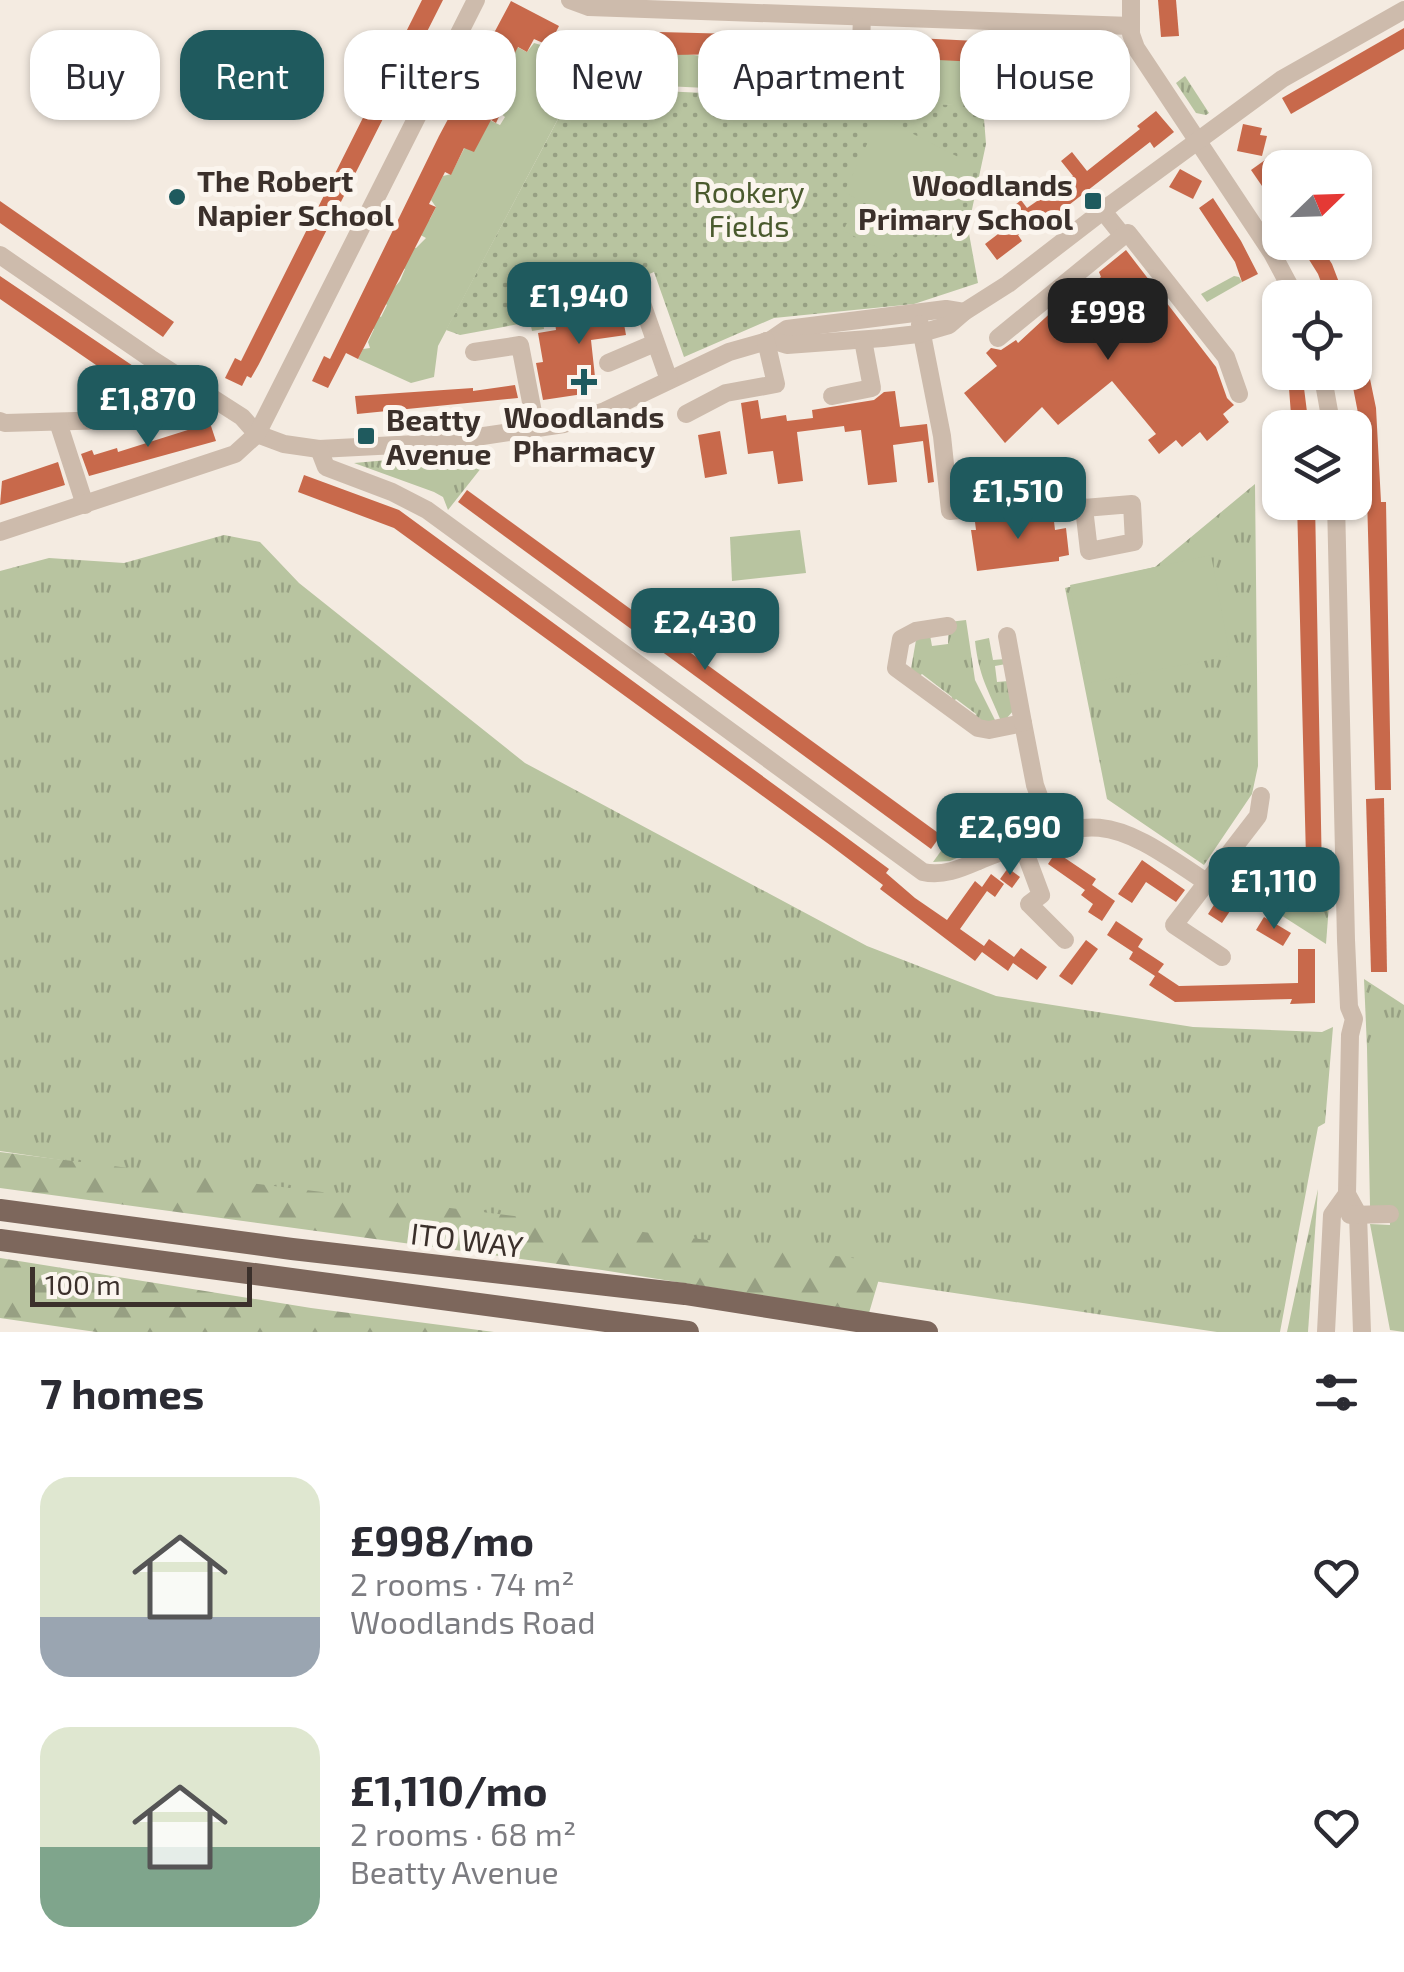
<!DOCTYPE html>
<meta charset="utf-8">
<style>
body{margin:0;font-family:"Exo 2",sans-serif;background:#f7f7f7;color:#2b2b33;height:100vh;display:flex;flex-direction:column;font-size:38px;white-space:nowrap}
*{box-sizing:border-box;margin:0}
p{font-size:32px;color:#7c7c81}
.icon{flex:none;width:55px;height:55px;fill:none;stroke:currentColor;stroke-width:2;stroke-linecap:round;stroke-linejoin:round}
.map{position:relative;height:1332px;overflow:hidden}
.drawer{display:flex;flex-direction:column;background:#fff;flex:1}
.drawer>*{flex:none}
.top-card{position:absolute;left:30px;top:30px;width:1345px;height:90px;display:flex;gap:20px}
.needle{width:65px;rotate:67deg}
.fabs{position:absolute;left:1262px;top:150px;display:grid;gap:20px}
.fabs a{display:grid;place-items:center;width:110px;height:110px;border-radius:20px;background:#fff;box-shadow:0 2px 8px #0004;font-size:50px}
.scale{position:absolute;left:30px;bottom:25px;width:222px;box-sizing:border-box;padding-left:10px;border:5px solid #3b302b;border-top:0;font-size:28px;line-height:35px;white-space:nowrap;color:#3b302b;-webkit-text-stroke:8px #fbf5ee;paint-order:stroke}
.price{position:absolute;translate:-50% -85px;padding:0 22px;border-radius:20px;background:#1f5a5e;color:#fff;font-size:32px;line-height:65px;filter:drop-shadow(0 2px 5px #0008)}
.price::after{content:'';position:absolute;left:50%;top:60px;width:30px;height:22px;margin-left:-15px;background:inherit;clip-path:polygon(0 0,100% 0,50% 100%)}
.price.on{background:#222;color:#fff}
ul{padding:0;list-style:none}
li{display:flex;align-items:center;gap:30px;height:250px;padding:0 40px}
li span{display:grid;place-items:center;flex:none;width:280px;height:200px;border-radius:30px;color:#555}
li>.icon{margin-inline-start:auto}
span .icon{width:120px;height:120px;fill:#fffc;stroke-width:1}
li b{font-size:42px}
h2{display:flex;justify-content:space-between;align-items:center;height:120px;padding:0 40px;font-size:42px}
.tag{padding:0 35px;border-radius:30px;background:#fff;box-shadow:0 2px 8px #0004;font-size:35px;line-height:90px}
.tag.on{background:#1f5a5e;color:#fff}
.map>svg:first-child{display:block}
</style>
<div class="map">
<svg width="1404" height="1332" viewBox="0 0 1404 1332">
<defs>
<pattern id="grass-tufts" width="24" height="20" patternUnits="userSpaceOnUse" patternTransform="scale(2.5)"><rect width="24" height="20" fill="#b8c4a0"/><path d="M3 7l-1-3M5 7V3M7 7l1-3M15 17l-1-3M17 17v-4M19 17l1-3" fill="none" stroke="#97a083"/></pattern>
<pattern id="forest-firs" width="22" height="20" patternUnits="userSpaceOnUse" patternTransform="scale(2.5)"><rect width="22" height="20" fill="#b8c4a0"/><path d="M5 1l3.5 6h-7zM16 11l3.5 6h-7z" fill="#97a083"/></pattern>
<pattern id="park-dots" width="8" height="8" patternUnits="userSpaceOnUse" patternTransform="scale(2.5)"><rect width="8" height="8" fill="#b8c4a0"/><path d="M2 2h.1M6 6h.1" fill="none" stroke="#97a083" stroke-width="1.8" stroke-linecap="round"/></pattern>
</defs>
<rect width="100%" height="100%" fill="#f4ebe1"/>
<g fill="url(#grass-tufts)">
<path d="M 1185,76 L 1209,113 L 1206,115 L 1196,113 L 1176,83 Z"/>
<path d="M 490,451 L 493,453 L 448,510 L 443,497 L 434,492 L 354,463 Z"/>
<path d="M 1255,484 L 1258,766 L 1252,794 L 1204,865 L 1107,799 L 1065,588 L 1155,567 Z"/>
<path d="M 224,535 L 260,542 L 299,583 L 525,763 L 867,946 L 996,996 L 1193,1027 L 1322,1032 L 1333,1027 L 1325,1123 L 1318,1127 L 1280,1332 L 1217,1332 L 0,1151 L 0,571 L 49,558 L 124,563 Z"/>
<path d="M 966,620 L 975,680 L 996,722 L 974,720 L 976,714 L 956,699 L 952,703 L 952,697 L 922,674 L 917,678 L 911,669 L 916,640 L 930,635 L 932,646 L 948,644 L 949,622 Z"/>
<path d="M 989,638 L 993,660 L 1005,659 L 1006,664 L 995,666 L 997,682 L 1008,681 L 1014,710 L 1005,720 L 1001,721 C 988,689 979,677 975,641 Z"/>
<path d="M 954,833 L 965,843 L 966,854 L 950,861 L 933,862 Z"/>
<path d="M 1330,892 L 1326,944 L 1273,910 L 1283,894 Z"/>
<path d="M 1364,979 L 1404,1005 L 1404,1048 L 1367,1048 Z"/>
<path d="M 1318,1189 L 1308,1332 L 1287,1332 Z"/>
</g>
<g fill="url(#forest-firs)">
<path d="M 0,1152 L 884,1262 L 869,1313 L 602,1270 L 0,1188 Z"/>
<path d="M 0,1258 L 311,1308 L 494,1332 L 96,1332 L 0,1318 Z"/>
</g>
<path fill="url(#park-dots)" d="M 575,87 L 983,106 L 986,144 L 968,228 L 978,283 L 914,304 L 774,318 L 684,357 L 654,272 L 543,319 L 544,329 L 532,331 L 530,322 L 460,335 L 446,330 Z"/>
<g fill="#b8c4a0">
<path d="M 534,43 L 579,56 L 577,83 L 438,346 L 434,377 L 411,383 L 358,359 L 363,349 L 370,348 L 368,342 L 374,329 L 368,326 L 375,314 L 381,317 L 387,305 L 382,301 L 400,281 L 405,269 L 398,266 L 409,245 L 416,248 L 426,238 L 415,232 L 430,219 L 436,207 L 431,200 L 443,176 L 451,174 L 481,116 L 500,125 L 505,117 L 480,97 L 499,94 L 504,83 L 499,80 L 517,47 L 527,52 Z"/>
<path d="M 603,49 L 631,50 L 631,56 L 655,54 L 655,61 L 666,61 L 666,51 L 701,56 L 701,60 L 707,61 L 707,52 L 795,60 L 809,55 L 809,69 L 820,69 L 821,62 L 827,62 L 827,55 L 844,61 L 845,56 L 856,57 L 855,95 L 581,82 L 582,55 L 598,55 L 598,60 L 602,60 Z"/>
<path d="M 866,56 L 878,56 L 878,64 L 898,64 L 898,58 L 985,60 L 983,106 L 864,102 Z"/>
<path d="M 880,117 L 970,163 L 933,240 L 844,192 Z"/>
<path d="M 856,205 L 906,230 L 894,255 L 843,231 Z"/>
<path d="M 1234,276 L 1239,277 L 1242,282 L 1207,302 L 1201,294 Z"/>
<path d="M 800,530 L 806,573 L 732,581 L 730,537 Z"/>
<path d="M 1211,555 L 1230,656 L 1088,683 L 1070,585 Z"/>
<path d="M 1367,1048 L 1404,1048 L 1404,1332 L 1390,1330 L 1370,1224 L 1390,1225 L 1389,1207 L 1370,1206 Z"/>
</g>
<g fill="#c8694b">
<path d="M 422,0 L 443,0 L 259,364 L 251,378 L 247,376 L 242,386 L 225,378 L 235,358 L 241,361 Z"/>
<path d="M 1158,0 L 1176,0 L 1179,36 L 1161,37 Z"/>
<path d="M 511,1 L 559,26 L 551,42 L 545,39 L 543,43 L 534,39 L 527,52 L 518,47 L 500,81 L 505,83 L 497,97 L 506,102 L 496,123 L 491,120 L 474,152 L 464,148 L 451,175 L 445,172 L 429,204 L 436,207 L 358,359 L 346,353 L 328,388 L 312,381 L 324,356 L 330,359 L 439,136 Z"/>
<path d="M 1404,28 L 1404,49 L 1291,114 L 1282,98 Z"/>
<path d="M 583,30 L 849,37 L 848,56 L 845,56 L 844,61 L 821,62 L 820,69 L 808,69 L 809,60 L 749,59 L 749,54 L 666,55 L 666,61 L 631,56 L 631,50 L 603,49 L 603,56 L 582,55 Z"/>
<path d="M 874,36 L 1020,43 L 1018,64 L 898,58 L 898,65 L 877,64 L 878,58 L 873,58 Z"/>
<path d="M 1023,37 L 1091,40 L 1091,56 L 1022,53 Z"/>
<path d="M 1113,50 L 1129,72 L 1117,81 L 1101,59 Z"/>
<path d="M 1156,111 L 1174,132 L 1154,148 L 1150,142 L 1047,222 L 1041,215 L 1018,235 L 1022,241 L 997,260 L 985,244 L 1015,221 L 1008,211 L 1021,200 L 1027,208 L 1073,176 L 1061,161 L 1072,152 L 1087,171 L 1140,129 L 1137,126 Z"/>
<path d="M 1243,124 L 1262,128 L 1260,135 L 1267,136 L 1262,156 L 1237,151 Z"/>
<path d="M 1265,160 L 1280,182 L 1280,212 L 1251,170 Z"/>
<path d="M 1180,169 L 1202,181 L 1193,199 L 1169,187 Z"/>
<path d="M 1213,198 L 1241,241 L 1258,274 L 1242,282 L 1235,262 L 1199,208 Z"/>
<path d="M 0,201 L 174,322 L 163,337 L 0,223 Z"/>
<path d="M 1298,242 L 1318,242 L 1332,264 L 1345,298 L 1327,298 L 1318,274 Z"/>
<path d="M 1126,250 L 1216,367 L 1227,398 L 1234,405 L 1223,414 L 1229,422 L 1207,441 L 1200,432 L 1182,447 L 1176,440 L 1159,454 L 1148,440 L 1156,434 L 1112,381 L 1058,425 L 1042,407 L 1005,443 L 964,393 L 997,366 L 986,353 L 991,348 L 1001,350 L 1016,340 L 1018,343 L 1072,293 L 1075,296 L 1101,277 L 1099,272 Z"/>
<path d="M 0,276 L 179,397 L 170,411 L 130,384 L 128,387 L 0,299 Z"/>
<path d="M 627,294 L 635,323 L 624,324 L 626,335 L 591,340 L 596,386 L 582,389 L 583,394 L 543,400 L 536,363 L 543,362 L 538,333 L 556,330 L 555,322 L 580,318 L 578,306 L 617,300 L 616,296 Z"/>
<path d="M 1280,318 L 1280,355 L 1278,355 L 1267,322 Z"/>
<path d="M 1360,334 L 1361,338 L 1368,337 L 1371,349 L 1364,350 L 1376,408 L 1381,502 L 1386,502 L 1391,790 L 1375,790 L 1367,496 L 1362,496 L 1358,413 L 1350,372 L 1355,372 L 1355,335 Z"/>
<path d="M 1283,372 L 1302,372 L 1309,428 L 1292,428 L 1289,388 Z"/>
<path d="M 515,385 L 518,398 L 357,414 L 355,396 L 473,388 L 473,391 Z"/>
<path d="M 895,391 L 900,427 L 927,424 L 934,482 L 928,483 L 923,441 L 893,445 L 897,482 L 868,485 L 861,430 L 845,432 L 844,426 L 797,432 L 803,481 L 778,484 L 773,451 L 748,454 L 741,403 L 758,400 L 761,419 L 786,415 L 787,421 L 813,418 L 812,410 L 874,400 L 884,392 Z"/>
<path d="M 210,423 L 216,441 L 89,476 L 81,454 L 92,450 L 94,455 L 117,448 L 118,452 Z"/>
<path d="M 720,431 L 727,474 L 705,478 L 698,435 Z"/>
<path d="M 58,462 L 65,485 L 0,505 L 2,481 Z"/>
<path d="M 304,475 L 399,510 L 839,832 L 889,869 L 886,873 L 915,898 L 947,920 L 975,881 L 982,887 L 991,874 L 1004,884 L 995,897 L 987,891 L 960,929 L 984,946 L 989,939 L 1014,957 L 1021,948 L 1047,967 L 1037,980 L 1013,963 L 1008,971 L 982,952 L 975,961 L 880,889 L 883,885 L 830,845 L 394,528 L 298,492 Z"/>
<path d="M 467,490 L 941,835 L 931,849 L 458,502 Z"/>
<path d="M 1297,502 L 1315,502 L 1322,876 L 1279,877 L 1278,859 L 1306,858 Z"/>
<path d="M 1053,513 L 1055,530 L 1066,528 L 1069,555 L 1059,557 L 1059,561 L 977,571 L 971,530 L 976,530 L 975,522 Z"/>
<path d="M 1384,798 L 1387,972 L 1371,972 L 1366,799 Z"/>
<path d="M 1056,852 L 1096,879 L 1092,885 L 1115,901 L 1102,921 L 1088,912 L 1093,904 L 1081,895 L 1085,890 L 1048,864 Z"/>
<path d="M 1243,856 L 1276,876 L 1259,901 L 1244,890 L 1222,923 L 1208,914 L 1227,885 L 1223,882 Z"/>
<path d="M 1142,860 L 1185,890 L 1176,902 L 1146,882 L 1132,903 L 1118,894 Z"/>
<path d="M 1008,868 L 1020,877 L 1012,888 L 1000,879 Z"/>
<path d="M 1264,917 L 1291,933 L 1283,946 L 1256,930 Z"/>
<path d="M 1116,921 L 1143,939 L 1138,947 L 1164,964 L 1158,972 L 1179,986 L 1298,983 L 1298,949 L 1315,949 L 1315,1003 L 1290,1004 L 1292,999 L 1175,1002 L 1149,985 L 1155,976 L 1129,959 L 1133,952 L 1107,935 Z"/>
<path d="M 1086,940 L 1098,949 L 1072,985 L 1059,976 Z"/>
</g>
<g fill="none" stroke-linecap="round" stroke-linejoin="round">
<g stroke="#cdbbac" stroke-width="18">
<path d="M 570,0 L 589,7 L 1131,26"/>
<path d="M 1131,0 L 1131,34 L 1136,48 L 1272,253 L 1296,298"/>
<path d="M 859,100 L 862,17"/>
<path d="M 1103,211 L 1123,236 L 1128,233 L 1226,357 L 1239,394"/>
<path d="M 0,255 L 150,358 L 242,417 L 257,434 L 284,444 L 319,449 L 436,443 L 564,424 L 605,411 L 729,352 L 771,340 L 787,329 L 946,309 L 964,312"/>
<path d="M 639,295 L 669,380"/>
<path d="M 920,324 L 942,436 L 950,511 L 1072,499 L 1084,508 L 1089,551 L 1134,542 L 1132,504 L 1084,508"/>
<path d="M 998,338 L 1123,236"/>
<path d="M 771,340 L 787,345 L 883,338 L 918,334 L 949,325 L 964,312 L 1008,284 L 1113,203 L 1282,79 L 1404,10"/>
<path d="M 474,352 L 520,345 L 536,428"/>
<path d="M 608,363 L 655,343"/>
<path d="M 1322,372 L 1332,428"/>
<path d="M 832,396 L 872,388 L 863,340"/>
<path d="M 686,414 L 726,393 L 776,384 L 766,341"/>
<path d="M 0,421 L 5,423 L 111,420"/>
<path d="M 58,422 L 85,505"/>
<path d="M 319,449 L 326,467 L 392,492 L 427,510 L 923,872 C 944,877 964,867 983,859 C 1097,815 1104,812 1206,882"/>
<path d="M 1336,502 L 1346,940 L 1349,1007 L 1354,1019 L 1350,1035 L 1347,1194 L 1358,1214 L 1362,1332"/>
<path d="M 0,532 L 235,454 L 257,434 L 476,0"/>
<path d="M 948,626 L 916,631 L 901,639 L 896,668 L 978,728 L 989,730 L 1023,723 L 1035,785 L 1052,832"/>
<path d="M 1007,636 L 1023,723"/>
<path d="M 977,838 L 972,847 L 978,861"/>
<path d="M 1022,844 L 1041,895 L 1029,904 L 1065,940"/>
<path d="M 1222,957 L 1174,925 L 1258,816 L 1261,796"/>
<path d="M 1350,1215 L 1390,1214"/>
<path d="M 1326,1332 L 1332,1215 L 1347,1194"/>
</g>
<g stroke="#7d675c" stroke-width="22">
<path d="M 0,1210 L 292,1249 L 685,1294 L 927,1332"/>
<path d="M 0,1240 L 688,1332"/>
</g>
</g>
<g fill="#1f5a5e" stroke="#fbf5ee" stroke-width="4">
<circle cx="177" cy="197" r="10"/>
<rect x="1083" y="191" width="20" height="20" rx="5"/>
<path d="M579 367h10v10h10v10h-10v10h-10v-10h-10v-10h10z"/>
<rect x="356" y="426" width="20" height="20" rx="5"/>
</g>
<g text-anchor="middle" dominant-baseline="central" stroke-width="10" stroke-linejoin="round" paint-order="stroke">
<g font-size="30" font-weight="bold" fill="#3b302b" stroke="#fbf5ee" text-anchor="start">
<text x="197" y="180">The Robert<tspan x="197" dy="34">Napier School</tspan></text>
<text x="1073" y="184" text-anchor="end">Woodlands<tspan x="1073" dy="34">Primary School</tspan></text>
<text x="584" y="416" text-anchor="middle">Woodlands<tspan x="584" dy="34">Pharmacy</tspan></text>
<text x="386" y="419">Beatty<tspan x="386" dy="34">Avenue</tspan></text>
</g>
<g font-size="30" fill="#4a5a2e" stroke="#fbf5ee">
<text x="749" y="191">Rookery<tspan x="749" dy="34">Fields</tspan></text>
</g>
<g font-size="30" fill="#3b302b" stroke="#fbf5ee">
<text transform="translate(467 1239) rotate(7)">ITO WAY</text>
</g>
</g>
</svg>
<div class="fabs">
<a><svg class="needle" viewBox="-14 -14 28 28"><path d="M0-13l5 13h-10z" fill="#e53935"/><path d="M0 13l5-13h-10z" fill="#7c7c81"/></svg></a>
<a><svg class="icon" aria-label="locate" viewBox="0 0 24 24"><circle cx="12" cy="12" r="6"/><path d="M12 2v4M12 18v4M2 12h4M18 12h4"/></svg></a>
<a><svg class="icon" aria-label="layers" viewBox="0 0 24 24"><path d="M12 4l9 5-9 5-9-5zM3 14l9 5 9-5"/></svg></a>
</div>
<div class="scale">100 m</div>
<b class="price" style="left:579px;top:347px">£1,940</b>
<b class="price on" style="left:1108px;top:363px">£998</b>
<b class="price" style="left:148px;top:450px">£1,870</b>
<b class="price" style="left:1018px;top:542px">£1,510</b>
<b class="price" style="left:705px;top:673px">£2,430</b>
<b class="price" style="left:1010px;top:878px">£2,690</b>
<b class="price" style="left:1274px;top:932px">£1,110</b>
<div class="top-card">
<a class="tag">Buy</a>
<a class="tag on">Rent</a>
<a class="tag">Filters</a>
<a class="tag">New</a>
<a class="tag">Apartment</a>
<a class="tag">House</a>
</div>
</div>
<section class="drawer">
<h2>7 homes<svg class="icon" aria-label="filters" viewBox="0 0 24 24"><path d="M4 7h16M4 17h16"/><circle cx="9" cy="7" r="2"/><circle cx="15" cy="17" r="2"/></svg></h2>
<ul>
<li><span style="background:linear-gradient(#dfe7d0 70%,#9aa5b1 0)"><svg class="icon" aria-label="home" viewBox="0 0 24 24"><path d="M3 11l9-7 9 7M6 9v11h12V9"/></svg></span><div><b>£998/mo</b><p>2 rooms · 74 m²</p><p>Woodlands Road</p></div><svg class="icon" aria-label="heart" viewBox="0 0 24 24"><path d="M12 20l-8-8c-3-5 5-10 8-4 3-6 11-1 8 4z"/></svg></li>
<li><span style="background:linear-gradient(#dfe7d0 60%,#7fa58c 0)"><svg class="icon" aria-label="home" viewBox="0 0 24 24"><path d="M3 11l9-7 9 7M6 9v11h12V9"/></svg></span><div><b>£1,110/mo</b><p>2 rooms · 68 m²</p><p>Beatty Avenue</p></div><svg class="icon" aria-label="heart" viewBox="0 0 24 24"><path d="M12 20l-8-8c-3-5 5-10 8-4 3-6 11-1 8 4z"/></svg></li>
</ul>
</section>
